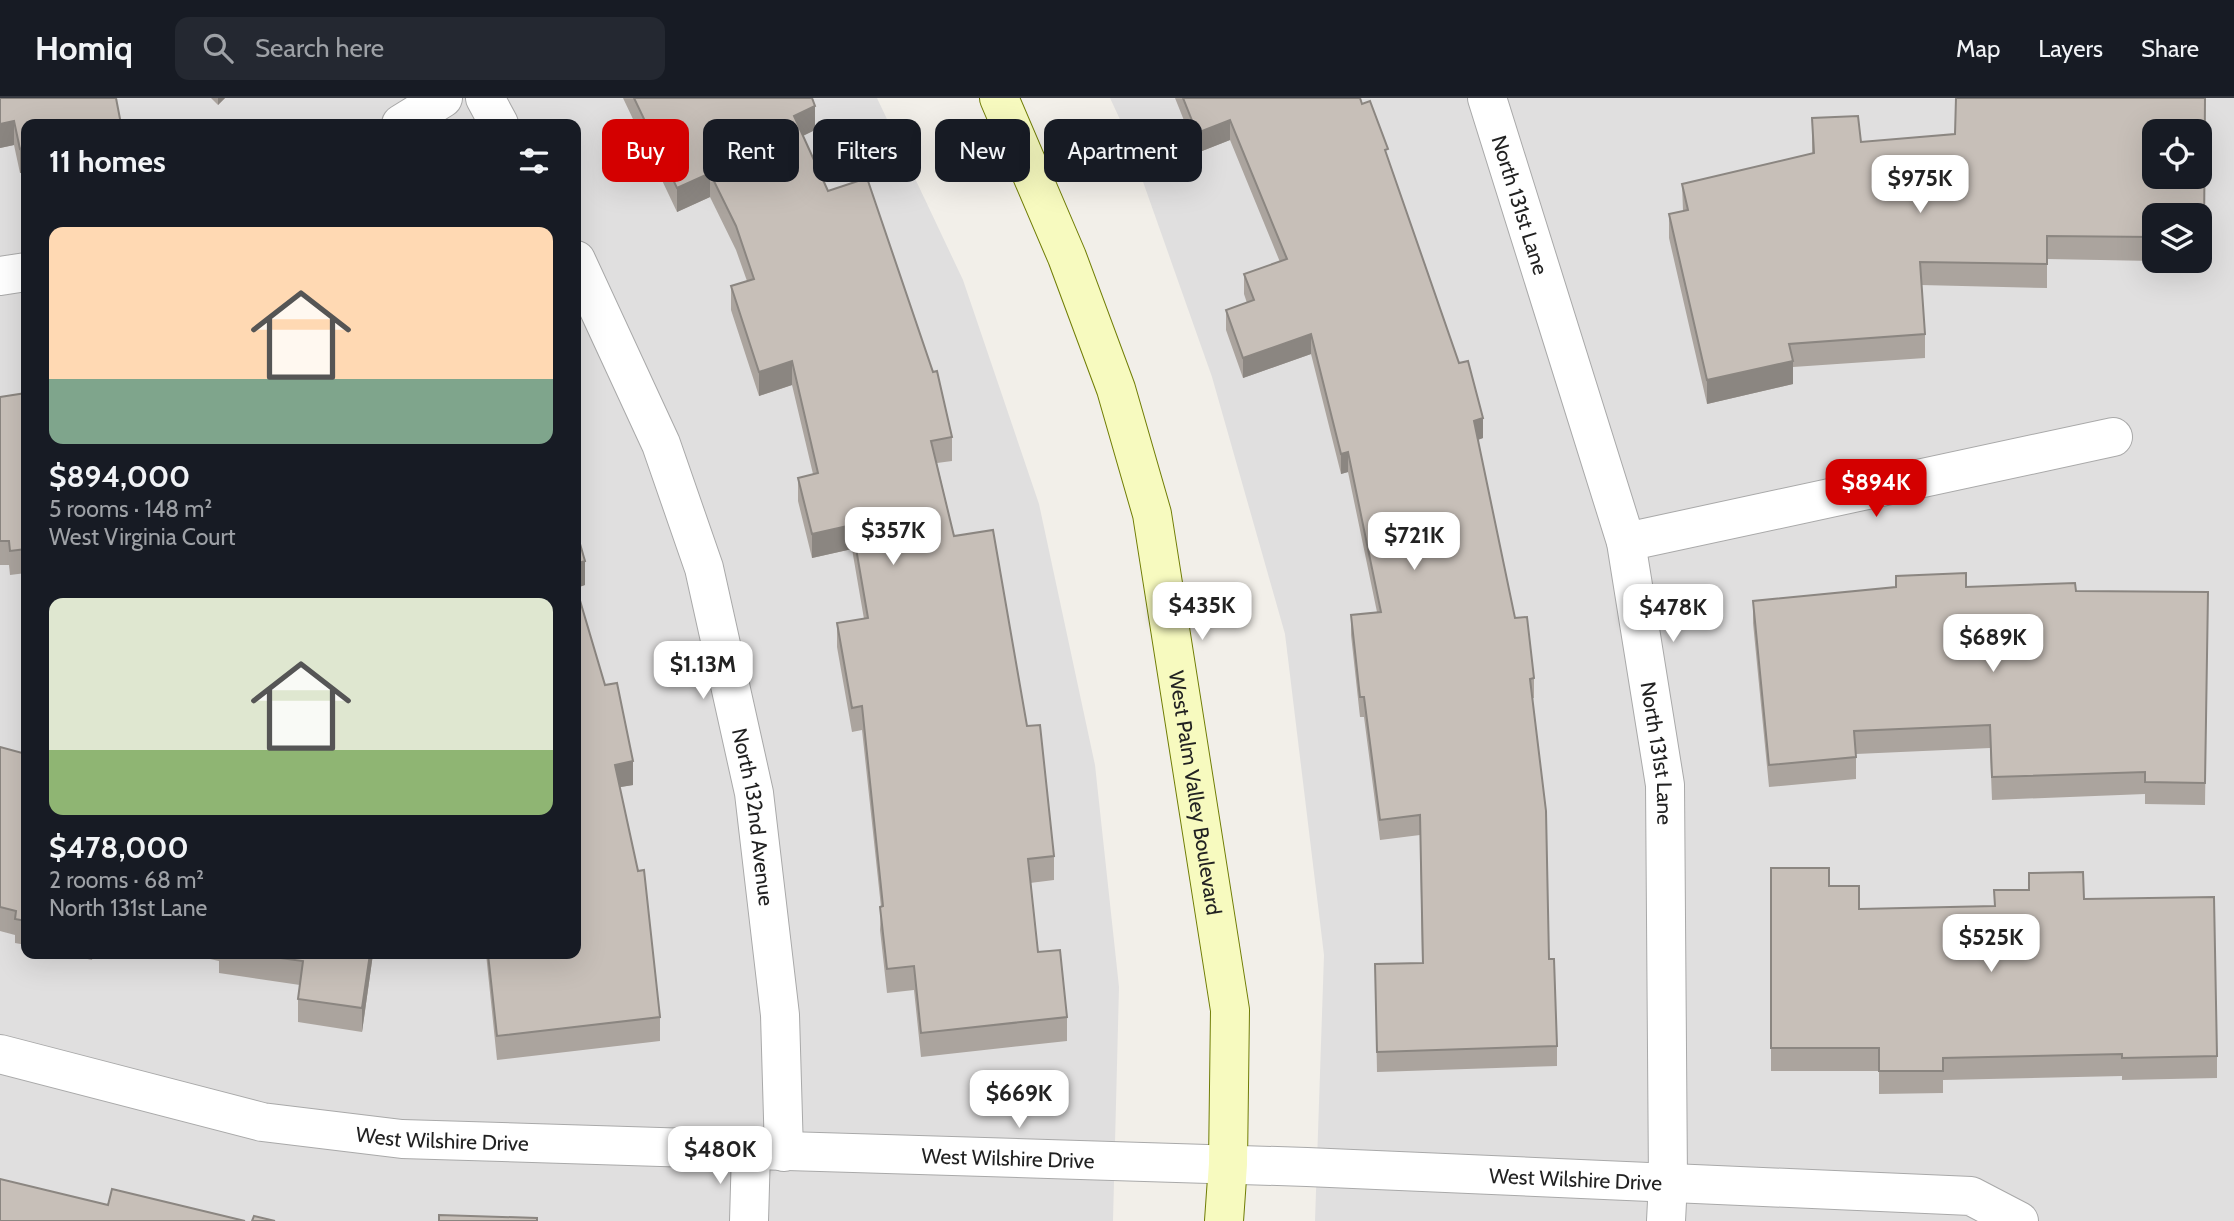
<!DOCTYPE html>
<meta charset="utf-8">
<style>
body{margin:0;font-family:Cabin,sans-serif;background:#242831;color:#f1f3f6;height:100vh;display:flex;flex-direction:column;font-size:26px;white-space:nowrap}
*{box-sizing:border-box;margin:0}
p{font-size:23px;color:#9ea1a6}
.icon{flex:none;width:38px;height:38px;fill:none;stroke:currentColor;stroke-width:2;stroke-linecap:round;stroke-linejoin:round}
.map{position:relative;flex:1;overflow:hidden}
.details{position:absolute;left:21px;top:21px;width:560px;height:840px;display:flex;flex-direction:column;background:#171b24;border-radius:14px;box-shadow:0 7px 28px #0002}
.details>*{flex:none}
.hud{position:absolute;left:602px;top:21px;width:665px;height:63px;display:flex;gap:14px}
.fabs{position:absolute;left:2142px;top:21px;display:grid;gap:14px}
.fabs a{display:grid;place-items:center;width:70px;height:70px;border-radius:14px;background:#171b24;box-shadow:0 7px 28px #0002;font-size:35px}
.price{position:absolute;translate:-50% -60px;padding:0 16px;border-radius:14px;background:#fff;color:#222;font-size:23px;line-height:46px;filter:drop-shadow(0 2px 4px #0008)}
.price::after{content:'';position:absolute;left:50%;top:42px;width:21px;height:16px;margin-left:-10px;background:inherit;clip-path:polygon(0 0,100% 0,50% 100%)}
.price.active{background:#d40000;color:#fff}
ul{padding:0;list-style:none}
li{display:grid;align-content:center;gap:14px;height:371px;padding:0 28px}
li span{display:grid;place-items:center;height:217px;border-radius:14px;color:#555}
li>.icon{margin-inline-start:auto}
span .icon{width:126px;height:126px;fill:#fffc;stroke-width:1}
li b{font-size:30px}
h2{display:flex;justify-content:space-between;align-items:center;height:84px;padding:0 28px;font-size:30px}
.tag{padding:0 24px;border-radius:14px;background:#171b24;box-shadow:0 7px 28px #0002;font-size:24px;line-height:63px}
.tag.active{background:#d40000;color:#fff}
header{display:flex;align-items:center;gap:42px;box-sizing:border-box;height:98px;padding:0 35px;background:#171b24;border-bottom:2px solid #363941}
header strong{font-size:33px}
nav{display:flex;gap:38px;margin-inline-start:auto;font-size:24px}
.search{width:490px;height:63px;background:#242831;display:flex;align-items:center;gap:18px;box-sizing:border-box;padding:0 24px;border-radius:14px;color:#9ea1a6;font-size:26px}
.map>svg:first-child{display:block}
</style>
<header>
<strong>Homiq</strong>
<div class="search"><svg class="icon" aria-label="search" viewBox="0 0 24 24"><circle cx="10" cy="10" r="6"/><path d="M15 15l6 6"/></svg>Search here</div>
<nav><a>Map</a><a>Layers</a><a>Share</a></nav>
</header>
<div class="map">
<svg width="2234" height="1123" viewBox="0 0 2234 1123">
<rect width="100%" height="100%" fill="#f2efe9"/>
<g fill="#e0dfdf" fill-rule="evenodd">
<path d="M 0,0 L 877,0 L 963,182 L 1039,406 L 1095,667 L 1119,889 L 1113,1123 L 0,1123 ZM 26,26 L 576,26 L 576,856 L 26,856 Z"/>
<path d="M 1110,0 L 2234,0 L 2234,1123 L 1315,1123 L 1324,857 L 1285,536 L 1212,279 L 1124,30 ZM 2154,33 L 2200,33 L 2200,79 L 2154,79 ZM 2154,117 L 2200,117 L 2200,163 L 2154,163 Z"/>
</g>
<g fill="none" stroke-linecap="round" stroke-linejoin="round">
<g stroke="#a9a9a9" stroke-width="40">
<g id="street">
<path d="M 485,0 L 499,26"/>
<path id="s1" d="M 1487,0 L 1626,444 L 1665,687 L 1668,1084 L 1666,1123"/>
<path d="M 401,26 L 443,0"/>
<path id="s2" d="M 576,162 L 661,346 L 704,470 L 754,695 L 780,917 L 784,1054"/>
<path d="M 0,178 L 26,174"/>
<path d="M 1626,444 L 2113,339"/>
<path id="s3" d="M 0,956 L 262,1024 L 402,1041 L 1307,1069 L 1971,1098 L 2019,1123"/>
<path d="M 749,1123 L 751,1053"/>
</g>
</g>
<g stroke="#707d05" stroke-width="40">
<g id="secondary">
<path id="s4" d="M 999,0 L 1067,159 L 1116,291 L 1152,416 L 1230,912 L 1228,1066 L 1224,1123"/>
</g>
</g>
<use href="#street" stroke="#fff" stroke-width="38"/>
<use href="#secondary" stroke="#f7fabf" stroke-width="38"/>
</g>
<g fill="#aba49e">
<path d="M 0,0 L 26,26 L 26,74 L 20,75 L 14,47 L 0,50 Z"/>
<path d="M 211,0 L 225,0 L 218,7 Z"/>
<path d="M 623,0 L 812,0 L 815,32 L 803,38 L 828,93 L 952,339 L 952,363 L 937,365 L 954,438 L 1027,628 L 1054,758 L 1054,782 L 1030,785 L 1038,854 L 1067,919 L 1067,943 L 921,959 L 914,892 L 887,895 L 880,832 L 881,809 L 862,632 L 852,634 L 837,549 L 837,525 L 864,521 L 852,451 L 812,460 L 798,403 L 798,380 L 813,376 L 792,287 L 759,298 L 731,212 L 731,188 L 747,183 L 736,152 L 710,99 L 677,114 Z"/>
<path d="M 1175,0 L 1360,0 L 1388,60 L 1483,340 L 1478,342 L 1515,520 L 1534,580 L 1534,600 L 1532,600 L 1549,861 L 1557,948 L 1557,968 L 1377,974 L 1375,866 L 1422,865 L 1420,737 L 1380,742 L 1364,619 L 1360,619 L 1351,537 L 1351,517 L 1377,514 L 1348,374 L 1341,376 L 1311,256 L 1243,280 L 1226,232 L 1226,212 L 1247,205 L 1244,196 L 1244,176 L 1280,164 L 1230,42 L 1197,55 Z"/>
<path d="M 2205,0 L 2204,163 L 2178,163 L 2200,163 L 2200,117 L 2154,117 L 2154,163 L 2047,161 L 2047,190 L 1921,187 L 1925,236 L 1925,260 L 1793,269 L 1793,286 L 1707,306 L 1669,140 L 1669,116 L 1683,113 L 1682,86 L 1812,56 L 1812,20 L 1861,44 L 1955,36 Z"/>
<path d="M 26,295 L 26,475 L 10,477 L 9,467 L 0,467 L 0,299 Z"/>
<path d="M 576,432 L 585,487 L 576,490 L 633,687 L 620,689 L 660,919 L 660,943 L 497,962 L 486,856 L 576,856 Z"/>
<path d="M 2076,493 L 2208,494 L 2205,707 L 2145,706 L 2145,696 L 1992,702 L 1990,650 L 1856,656 L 1856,681 L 1769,689 L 1753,525 L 1753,503 Z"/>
<path d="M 0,649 L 26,656 L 26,847 L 15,845 L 15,837 L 0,833 Z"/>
<path d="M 1771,770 L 1829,788 L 1859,811 L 1994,808 L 2029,792 L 2029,775 L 2084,801 L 2217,958 L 2217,980 L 2122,982 L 2122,978 L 1943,982 L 1943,995 L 1879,996 L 1879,973 L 1771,973 Z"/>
<path d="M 64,856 L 93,856 L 92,862 Z"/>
<path d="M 187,856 L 373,856 L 362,934 L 298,924 L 298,901 L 300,887 L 219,875 L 219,863 Z"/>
</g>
<g fill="#8b8681">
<path d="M 218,0 L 225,0 L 218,7 Z"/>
<path d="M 815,8 L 815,32 L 794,42 L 794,18 Z"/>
<path d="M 1230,22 L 1230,42 L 1197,55 L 1197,35 Z"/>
<path d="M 14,23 L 14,47 L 0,50 L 0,26 Z"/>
<path d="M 26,50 L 26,74 L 20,75 L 20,51 Z"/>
<path d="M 710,75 L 710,99 L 677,114 L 677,90 Z"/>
<path d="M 1311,236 L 1311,256 L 1243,280 L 1243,260 Z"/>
<path d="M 792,263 L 792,287 L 759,298 L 759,274 Z"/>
<path d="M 1793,263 L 1793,286 L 1707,306 L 1707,282 Z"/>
<path d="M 1483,320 L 1483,340 L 1474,343 L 1474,323 Z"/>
<path d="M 1348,354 L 1348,374 L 1341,376 L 1341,356 Z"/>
<path d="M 852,427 L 852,451 L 812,460 L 812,436 Z"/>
<path d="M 585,463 L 585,487 L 576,490 L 576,466 Z"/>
<path d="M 633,663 L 633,687 L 615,690 L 615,667 Z"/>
<path d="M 370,856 L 373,856 L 362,934 L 362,910 Z"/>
</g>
<g fill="#c7bfb8" stroke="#8b8681" stroke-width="2" fill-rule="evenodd">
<path d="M 0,0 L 116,0 L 121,26 L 26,26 L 26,50 L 20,51 L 14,23 L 0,26 Z"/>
<path d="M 634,0 L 812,0 L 815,8 L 794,18 L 828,93 L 867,80 L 933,274 L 937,273 L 952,339 L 931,343 L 954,438 L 993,432 L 1027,628 L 1040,627 L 1054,758 L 1028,761 L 1038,854 L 1060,852 L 1067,919 L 921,935 L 914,868 L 887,871 L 880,809 L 883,808 L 862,608 L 852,610 L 837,525 L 868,520 L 852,427 L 812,436 L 798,380 L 818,375 L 792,263 L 759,274 L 731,188 L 754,181 L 736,128 L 710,75 L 677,90 Z"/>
<path d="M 1183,0 L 1360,0 L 1362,6 L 1370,3 L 1388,51 L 1385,52 L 1459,265 L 1468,263 L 1483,320 L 1474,323 L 1515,520 L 1527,519 L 1534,580 L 1530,581 L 1546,713 L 1549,861 L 1554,861 L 1557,948 L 1377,954 L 1375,866 L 1423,865 L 1420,717 L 1380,722 L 1364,599 L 1360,599 L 1351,517 L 1381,514 L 1348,354 L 1341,356 L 1311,236 L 1243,260 L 1226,212 L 1254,202 L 1244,176 L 1287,161 L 1230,22 L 1197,35 Z"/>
<path d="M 1956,0 L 2205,0 L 2204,139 L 2200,139 L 2200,117 L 2154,117 L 2154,139 L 2047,138 L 2047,166 L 1920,164 L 1925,236 L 1789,246 L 1793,263 L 1707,282 L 1669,116 L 1688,112 L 1682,86 L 1814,55 L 1812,20 L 1858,18 L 1861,44 L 1955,36 ZM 2154,33 L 2200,33 L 2200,79 L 2154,79 Z"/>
<path d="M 26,295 L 26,451 L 10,453 L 9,443 L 0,443 L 0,299 Z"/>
<path d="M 576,432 L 585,463 L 576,466 Z"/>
<path d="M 1966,475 L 1966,489 L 2075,485 L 2076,493 L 2208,494 L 2205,685 L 2145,684 L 2145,674 L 1992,679 L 1990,627 L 1854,633 L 1856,659 L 1769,667 L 1753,503 L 1896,489 L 1896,478 Z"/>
<path d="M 576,489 L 605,587 L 617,585 L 633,663 L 615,667 L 638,773 L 644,772 L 660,919 L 497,938 L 488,856 L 576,856 Z"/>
<path d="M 0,649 L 26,656 L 26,823 L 15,821 L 16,813 L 0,809 Z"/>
<path d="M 1771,770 L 1829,770 L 1829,788 L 1859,788 L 1859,811 L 1995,808 L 1994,792 L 2029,792 L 2029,775 L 2083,774 L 2084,801 L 2214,799 L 2217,958 L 2122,960 L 2122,956 L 1943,960 L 1943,973 L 1879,973 L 1879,950 L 1771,950 Z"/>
<path d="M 250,856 L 370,856 L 362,910 L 298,901 L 303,863 Z"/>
<path d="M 0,1081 L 108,1107 L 112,1091 L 245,1123 L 0,1123 Z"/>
<path d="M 439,1117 L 537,1120 L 537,1123 L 439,1123 Z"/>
<path d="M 254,1118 L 275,1123 L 252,1123 Z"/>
</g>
<g text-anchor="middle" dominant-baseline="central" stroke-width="6" stroke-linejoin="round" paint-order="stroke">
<g font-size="21" fill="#222" stroke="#fff">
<text stroke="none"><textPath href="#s1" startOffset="112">North 131st Lane</textPath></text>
<text stroke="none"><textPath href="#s1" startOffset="679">North 131st Lane</textPath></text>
<text stroke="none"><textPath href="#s4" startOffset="726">West Palm Valley Boulevard</textPath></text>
<text stroke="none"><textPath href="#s2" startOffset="588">North 132nd Avenue</textPath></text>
<text stroke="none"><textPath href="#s3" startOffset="452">West Wilshire Drive</textPath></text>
<text stroke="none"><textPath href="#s3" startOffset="1018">West Wilshire Drive</textPath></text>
<text stroke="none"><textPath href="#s3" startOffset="1586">West Wilshire Drive</textPath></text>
</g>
</g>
</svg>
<div class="fabs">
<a><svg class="icon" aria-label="locate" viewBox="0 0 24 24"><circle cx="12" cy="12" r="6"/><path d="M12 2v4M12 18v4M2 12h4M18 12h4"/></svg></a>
<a><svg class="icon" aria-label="layers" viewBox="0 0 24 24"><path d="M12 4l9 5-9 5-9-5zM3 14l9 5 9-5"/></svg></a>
</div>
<b class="price" style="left:1920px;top:117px">$975K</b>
<b class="price active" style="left:1876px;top:421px">$894K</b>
<b class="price" style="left:893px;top:469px">$357K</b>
<b class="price" style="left:1414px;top:474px">$721K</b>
<b class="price" style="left:1202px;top:544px">$435K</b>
<b class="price" style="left:1673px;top:546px">$478K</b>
<b class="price" style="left:1993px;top:576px">$689K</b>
<b class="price" style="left:703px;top:603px">$1.13M</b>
<b class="price" style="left:1991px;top:876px">$525K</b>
<b class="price" style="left:1019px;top:1032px">$669K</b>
<b class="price" style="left:720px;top:1088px">$480K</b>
<div class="hud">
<a class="tag active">Buy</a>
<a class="tag">Rent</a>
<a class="tag">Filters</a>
<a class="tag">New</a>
<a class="tag">Apartment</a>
</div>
<section class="details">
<h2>11 homes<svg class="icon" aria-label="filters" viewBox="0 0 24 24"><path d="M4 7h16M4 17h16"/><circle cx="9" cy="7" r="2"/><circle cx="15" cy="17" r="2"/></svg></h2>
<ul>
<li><span style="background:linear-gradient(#ffd9b3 70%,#7fa58c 0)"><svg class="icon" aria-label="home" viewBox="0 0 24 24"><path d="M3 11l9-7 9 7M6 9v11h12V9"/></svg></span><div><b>$894,000</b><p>5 rooms · 148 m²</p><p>West Virginia Court</p></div></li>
<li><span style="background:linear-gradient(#dfe7d0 70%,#8fb573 0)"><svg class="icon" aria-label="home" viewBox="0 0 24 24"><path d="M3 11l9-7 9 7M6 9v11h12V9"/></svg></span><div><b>$478,000</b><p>2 rooms · 68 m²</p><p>North 131st Lane</p></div></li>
</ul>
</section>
</div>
